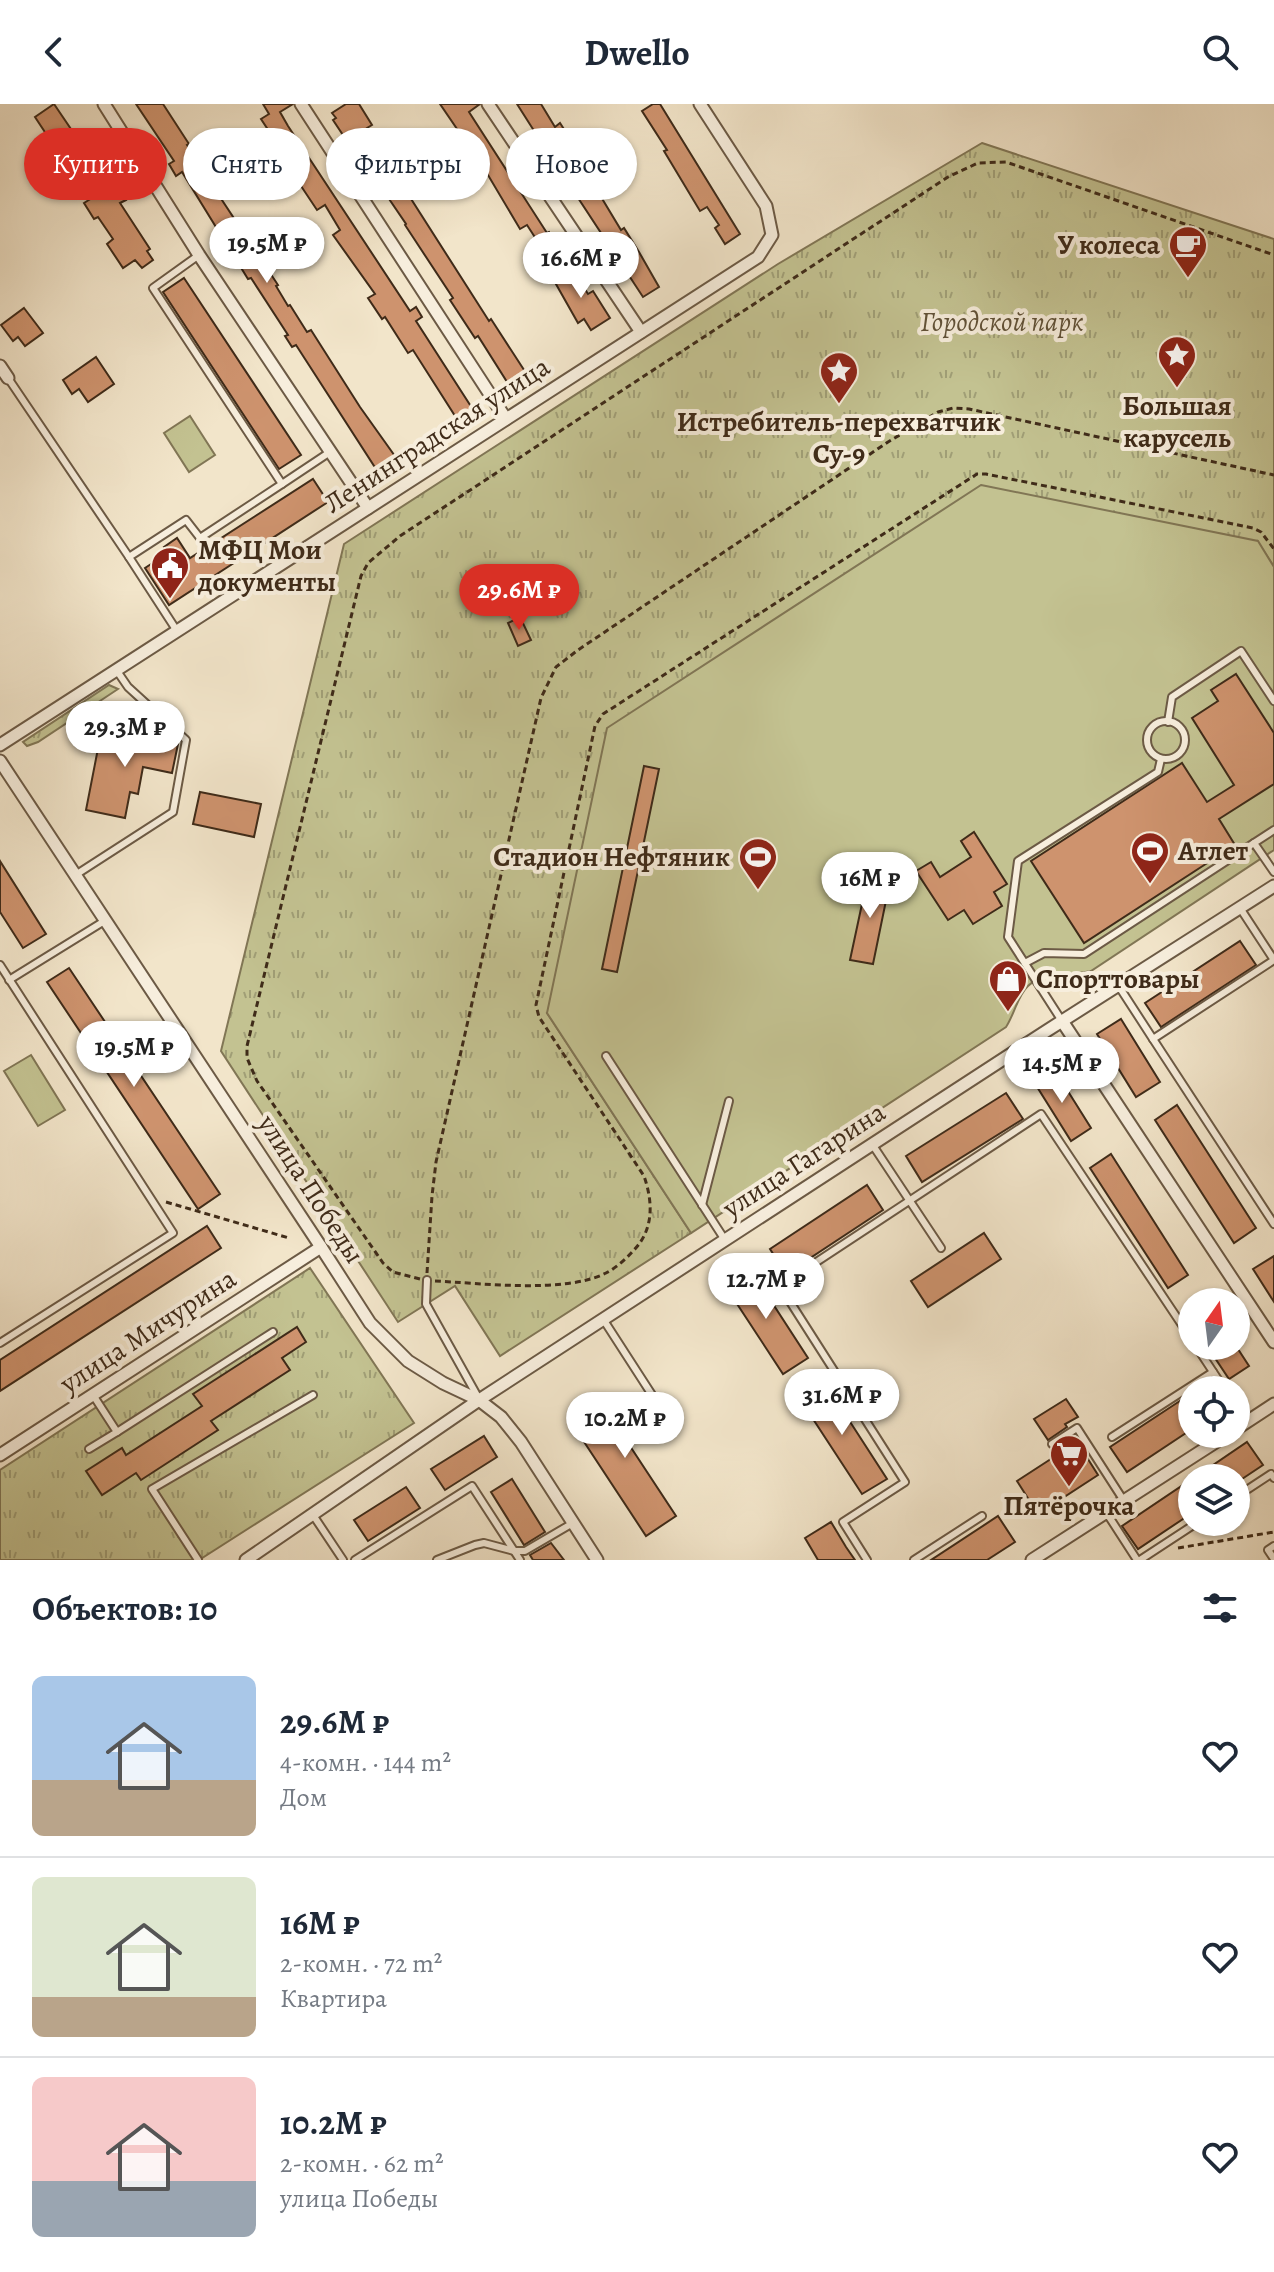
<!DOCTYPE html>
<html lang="ru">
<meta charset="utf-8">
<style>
body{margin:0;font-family:Alegreya,serif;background:#f6f6f7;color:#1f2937;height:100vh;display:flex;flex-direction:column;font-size:30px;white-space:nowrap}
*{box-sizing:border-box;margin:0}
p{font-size:26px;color:#747a83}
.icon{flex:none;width:44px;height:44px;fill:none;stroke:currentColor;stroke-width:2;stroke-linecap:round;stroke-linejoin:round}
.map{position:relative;height:1456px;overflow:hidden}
.panel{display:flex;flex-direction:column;background:#fff;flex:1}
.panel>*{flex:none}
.banner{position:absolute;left:24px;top:24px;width:800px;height:72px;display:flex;gap:16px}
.needle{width:52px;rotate:14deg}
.buttons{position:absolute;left:1178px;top:1184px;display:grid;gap:16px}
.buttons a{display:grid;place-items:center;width:72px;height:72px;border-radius:50%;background:#fff;box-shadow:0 2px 6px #0004;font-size:40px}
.price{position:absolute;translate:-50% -68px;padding:0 18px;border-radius:28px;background:#fff;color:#222;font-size:26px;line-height:52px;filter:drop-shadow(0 2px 4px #0008)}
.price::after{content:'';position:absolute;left:50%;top:48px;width:24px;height:18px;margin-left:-12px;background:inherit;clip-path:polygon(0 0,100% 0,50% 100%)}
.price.selected{background:#d93025;color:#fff}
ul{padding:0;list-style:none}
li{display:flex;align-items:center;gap:24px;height:200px;padding:0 32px}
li+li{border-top:2px solid #e0e1e3}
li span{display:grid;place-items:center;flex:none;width:224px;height:160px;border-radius:12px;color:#555}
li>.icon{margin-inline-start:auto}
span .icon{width:96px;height:96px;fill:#fffc;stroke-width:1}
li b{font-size:34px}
h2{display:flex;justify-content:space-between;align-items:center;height:96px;padding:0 32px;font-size:34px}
.pill{padding:0 28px;border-radius:36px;background:#fff;box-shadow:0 2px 6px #0004;font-size:28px;line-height:72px}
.pill.selected{background:#d93025;color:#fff}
header{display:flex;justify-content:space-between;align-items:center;height:104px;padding:0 32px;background:#fff;font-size:36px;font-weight:700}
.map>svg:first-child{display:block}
</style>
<header><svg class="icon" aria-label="back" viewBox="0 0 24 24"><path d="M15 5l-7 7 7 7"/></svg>Dwello<svg class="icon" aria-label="search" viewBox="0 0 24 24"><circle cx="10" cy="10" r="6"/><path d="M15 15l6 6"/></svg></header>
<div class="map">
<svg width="1274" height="1456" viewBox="0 0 1274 1456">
<defs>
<pattern id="grass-tufts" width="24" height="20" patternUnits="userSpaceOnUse" patternTransform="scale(2)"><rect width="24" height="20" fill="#c3c291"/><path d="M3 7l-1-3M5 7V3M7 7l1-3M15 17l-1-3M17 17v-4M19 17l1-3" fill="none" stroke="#a09e76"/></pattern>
</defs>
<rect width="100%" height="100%" fill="#f2e5ca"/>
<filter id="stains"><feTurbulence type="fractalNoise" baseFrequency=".0025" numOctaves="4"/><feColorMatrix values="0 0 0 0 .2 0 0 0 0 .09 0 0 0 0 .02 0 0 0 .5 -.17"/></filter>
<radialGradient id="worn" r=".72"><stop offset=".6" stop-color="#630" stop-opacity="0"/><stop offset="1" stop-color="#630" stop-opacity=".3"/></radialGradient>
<g fill="url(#grass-tufts)" stroke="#817655" stroke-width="2">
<path d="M 982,39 L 1274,135 L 1274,463 L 1257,437 L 547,909 L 691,1129 L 500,1252 L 455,1182 L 398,1218 L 221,947 L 344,440 L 778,160 Z"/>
<path d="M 109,581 L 118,585 L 38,638 L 27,642 L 23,638 Z"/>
<path d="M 310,1164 L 414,1319 L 199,1456 L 0,1456 L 0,1366 Z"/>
</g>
<g fill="#c3c291" stroke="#817655" stroke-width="2">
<path d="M 190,312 L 215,351 L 189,368 L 164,329 Z"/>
<path d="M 981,381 L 1258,437 L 1274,463 L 1274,746 L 1091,867 C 1070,872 1045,865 1028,882 C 1018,891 1014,911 1006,923 L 691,1129 L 547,909 L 607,624 Z"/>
<path d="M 31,951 L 65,1006 L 38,1022 L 4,967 Z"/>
</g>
<g fill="#ce936e" stroke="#3f2b19" stroke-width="2">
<path d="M 54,0 L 98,65 L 72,82 L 67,75 L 61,79 L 52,65 L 59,61 L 53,51 L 58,48 L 35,13 Z"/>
<path d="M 136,0 L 163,0 L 189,40 L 187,41 L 214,84 L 278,181 L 276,182 L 288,202 L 290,201 L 307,228 L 311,226 L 360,303 L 397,355 L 378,368 L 296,241 L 292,243 L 285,232 L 288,231 L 251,174 L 248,175 L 182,68 L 176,72 L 169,60 L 174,57 Z"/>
<path d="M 263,0 L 293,0 L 280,8 L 288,22 L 410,207 L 416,203 L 422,213 L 416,217 L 472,304 L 457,315 L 413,246 L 408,249 L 385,213 L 382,215 L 368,194 L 375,190 L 333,131 L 340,126 L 325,101 L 317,106 L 277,46 L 280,44 L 261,15 L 269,10 Z"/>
<path d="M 346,0 L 359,0 L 372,21 L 367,24 L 391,62 L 398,58 L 407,71 L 399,76 L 489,217 L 491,215 L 526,269 L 509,281 L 478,232 L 475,234 L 450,196 L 453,194 L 405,121 L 406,120 L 385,89 L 382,92 L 371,76 L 374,74 L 350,35 L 347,37 L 333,16 L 336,14 L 332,9 Z"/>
<path d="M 440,0 L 480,0 L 469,8 L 547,129 L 549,128 L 563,149 L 551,158 L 527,121 L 520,125 L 485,66 Z"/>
<path d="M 517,0 L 541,0 L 555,23 L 560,19 L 574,41 L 549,57 L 536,35 L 538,33 Z"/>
<path d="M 653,0 L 660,0 L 740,130 L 725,140 L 715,124 L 719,121 L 707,103 L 700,107 L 664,47 L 667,46 L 642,7 Z"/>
<path d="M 583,63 L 621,126 L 624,124 L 639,148 L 659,183 L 643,193 L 565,74 Z"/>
<path d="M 117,82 L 126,96 L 120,99 L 150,145 L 147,147 L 153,156 L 142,164 L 135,156 L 123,164 L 107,140 L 113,135 L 98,113 L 94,115 L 84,99 L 105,86 L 107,88 Z"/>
<path d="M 565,165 L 570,172 L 575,169 L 588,190 L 593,187 L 610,214 L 591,226 L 584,215 L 578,219 L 552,173 Z"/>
<path d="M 184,174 L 301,351 L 279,365 L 163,188 Z"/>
<path d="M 24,204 L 43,229 L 25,242 L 18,233 L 13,237 L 1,221 Z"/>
<path d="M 96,253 L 114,280 L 88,298 L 79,285 L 72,290 L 63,276 Z"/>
<path d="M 313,375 L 328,398 L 169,501 L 145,464 L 168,449 L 164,443 L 177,434 L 190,454 Z"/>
<path d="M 520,513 L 531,536 L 518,542 L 508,519 Z"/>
<path d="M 1236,570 L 1274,629 L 1274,680 L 1219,715 L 1235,741 L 1084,839 L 1031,757 L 1182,659 L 1207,698 L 1234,681 L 1192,614 L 1218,597 L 1211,586 Z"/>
<path d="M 102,624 L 178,640 L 172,669 L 143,663 L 138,690 L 130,688 L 125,714 L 86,706 Z"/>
<path d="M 644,662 L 659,665 L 617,868 L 602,865 Z"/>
<path d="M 200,688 L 261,700 L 254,733 L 193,720 Z"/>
<path d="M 974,728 L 1007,780 L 994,788 L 1002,802 L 973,820 L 964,806 L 948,816 L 916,767 L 931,758 L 940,773 L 971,753 L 961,737 Z"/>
<path d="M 0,757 L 46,830 L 23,844 L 0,808 Z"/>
<path d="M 868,772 L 890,777 L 873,860 L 850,856 Z"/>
<path d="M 1240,837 L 1256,861 L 1161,923 L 1145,899 Z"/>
<path d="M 69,864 L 220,1090 L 198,1105 L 47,878 Z"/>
<path d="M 1121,915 L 1160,978 L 1136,993 L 1097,930 Z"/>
<path d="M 1054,965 L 1091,1024 L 1071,1037 L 1034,978 Z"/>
<path d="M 1006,989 L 1023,1015 L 922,1078 L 906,1052 Z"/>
<path d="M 1177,1001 L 1256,1124 L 1234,1139 L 1155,1016 Z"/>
<path d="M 1111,1050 L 1188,1171 L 1168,1184 L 1090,1064 Z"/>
<path d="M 867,1081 L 883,1106 L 786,1170 L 770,1145 Z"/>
<path d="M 207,1122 L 221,1144 L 0,1287 L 0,1256 Z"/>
<path d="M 984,1129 L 1001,1155 L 928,1203 L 911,1177 Z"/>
<path d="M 1274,1152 L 1274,1198 L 1253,1165 Z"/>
<path d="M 749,1163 L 808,1254 L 783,1270 L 724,1180 Z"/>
<path d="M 297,1223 L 306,1238 L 282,1254 L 290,1266 L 211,1317 L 218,1326 L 141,1376 L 136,1369 L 102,1391 L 86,1367 L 122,1344 L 126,1351 L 202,1302 L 193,1290 Z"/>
<path d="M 1207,1242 L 1236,1242 L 1249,1262 L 1229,1275 Z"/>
<path d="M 823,1276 L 887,1375 L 862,1390 L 798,1292 Z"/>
<path d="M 1192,1289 L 1192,1325 L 1127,1368 L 1110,1343 Z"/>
<path d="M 634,1291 L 654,1321 L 628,1339 L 676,1412 L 646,1432 L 571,1318 L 596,1301 L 603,1311 Z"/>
<path d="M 1066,1295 L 1078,1313 L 1065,1320 L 1067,1323 L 1048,1336 L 1034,1315 Z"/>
<path d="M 484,1332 L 497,1353 L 445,1386 L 431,1365 Z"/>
<path d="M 1074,1333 L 1098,1371 L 1038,1410 L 1017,1377 L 1057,1351 L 1054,1346 Z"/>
<path d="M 1247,1338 L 1263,1361 L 1236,1379 L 1236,1374 L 1194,1374 Z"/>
<path d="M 512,1375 L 545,1428 L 524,1441 L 491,1388 Z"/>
<path d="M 1192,1375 L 1192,1409 L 1138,1445 L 1122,1422 Z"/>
<path d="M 406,1383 L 420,1404 L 368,1437 L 354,1416 Z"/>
<path d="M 998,1412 L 1015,1438 L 987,1456 L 931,1456 Z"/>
<path d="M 831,1418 L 846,1443 L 855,1456 L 818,1456 L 805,1434 Z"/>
<path d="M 551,1439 L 564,1456 L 533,1456 L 530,1451 Z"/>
</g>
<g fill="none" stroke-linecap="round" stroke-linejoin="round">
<g stroke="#6c5a45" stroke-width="10">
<g id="lane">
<path d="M 8,274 L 129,453"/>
<path d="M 282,380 L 330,348"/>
<path d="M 177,527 L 129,453 L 186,416 L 200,434 L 282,380 L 153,184 L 199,151"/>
<circle cx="1166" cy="636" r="19"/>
<path d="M 1168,618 L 1172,593 L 1241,547 L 1274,597"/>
<path d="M 1274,726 L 1254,739 L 1274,768"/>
<path d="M 77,770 L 173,708 L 186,636 L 128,583 L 117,567"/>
<path d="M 1025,859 L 1044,849 L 1084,850 L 1254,739"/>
<path d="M 0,861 L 173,1129 L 0,1239"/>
<path d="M 9,876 L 106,816"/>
<path d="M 1118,881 L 1153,935 L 1274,856 L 1240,804"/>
<path d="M 1062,917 L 1008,833 L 1018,757 L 1158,668 L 1161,655"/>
<path d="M 1153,935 L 1274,1120"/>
<path d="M 606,952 L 725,1136"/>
<path d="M 872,1040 L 941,1144"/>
<path d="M 702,1101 L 729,997"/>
<path d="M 427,1176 L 426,1200 L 479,1295"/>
<path d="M 603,1215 L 665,1311"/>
<path d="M 1196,1242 L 1225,1286"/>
<path d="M 1236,1303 L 1246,1318"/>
<path d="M 117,1328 L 273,1228"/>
<path d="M 1112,1333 L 1213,1268"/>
<path d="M 1052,1340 L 1077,1324 L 1124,1397"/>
<path d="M 89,1345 L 117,1328 L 93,1291"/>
<path d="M 1236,1393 L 1271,1370 L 1274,1374"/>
<path d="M 1106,1408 L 1137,1456"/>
<path d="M 313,1411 L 343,1456"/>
<path d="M 1274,1442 L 1268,1446 L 1274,1455"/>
<path d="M 198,1456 L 152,1385 L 313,1291"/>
<path d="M 355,1456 L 472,1382 L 520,1456"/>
<path d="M 437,1456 L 475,1441 L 484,1439 L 514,1447 L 525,1447 L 573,1419"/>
<path d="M 867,1456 L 843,1418 L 905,1378 L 780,1182 L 1041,1010 L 1192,1236"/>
<path d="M 914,1456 L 982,1412"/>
<path d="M 1140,1456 L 1198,1418"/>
</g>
</g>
<g stroke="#6c5a45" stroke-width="15">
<g id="street">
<path d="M 104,0 L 199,151 L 368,404"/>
<path d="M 301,0 L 506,315"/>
<path d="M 488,0 L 641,228"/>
<path d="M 0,262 L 8,274"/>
<path d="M 0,641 L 758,153 L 772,131 L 766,102 L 700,0"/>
<path d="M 0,657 L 321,1143 L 370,1219 L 408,1257 L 443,1279 L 479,1296 L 501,1313 L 521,1338 L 597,1456"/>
<path d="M 1062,917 L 1274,1238"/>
<path d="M 1236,1325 L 1274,1300"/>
<path d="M 0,1351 L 321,1143"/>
<path d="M 246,1456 L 479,1296 L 1048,926 L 1274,782"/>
<path d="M 1032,1456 L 1228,1330"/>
</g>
</g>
<g stroke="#3f2b19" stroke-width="3" stroke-dasharray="6 4" stroke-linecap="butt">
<path d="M 166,1098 L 289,1134"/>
<path d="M 427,1169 L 432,1092 L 436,1058 L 541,594 L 556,563 L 578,546 L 888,338 L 938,308 L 953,304 L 969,305 L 1274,371"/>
<path d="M 420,1175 L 393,1168 L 383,1159 L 257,977 L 247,954 L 247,942 L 361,472 L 368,459 L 400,432 L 948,73 L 978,59 L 1006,58 L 1274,151"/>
<path d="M 435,1177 C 481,1179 565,1190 606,1169 C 616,1164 626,1155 634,1146 C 654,1125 653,1098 644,1072 L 539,913 L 536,901 L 595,622 L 603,610 L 977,370 L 986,370 L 1253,424 L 1261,428 L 1274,445"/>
<path d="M 1178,1444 L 1274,1428"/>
</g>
<use href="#lane" stroke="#f7eedd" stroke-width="6"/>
<use href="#street" stroke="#f7eedd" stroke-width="11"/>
</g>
<defs>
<g id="cafe-pin" transform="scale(2)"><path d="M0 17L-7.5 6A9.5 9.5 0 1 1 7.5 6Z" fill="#8f2418" stroke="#f7eedd"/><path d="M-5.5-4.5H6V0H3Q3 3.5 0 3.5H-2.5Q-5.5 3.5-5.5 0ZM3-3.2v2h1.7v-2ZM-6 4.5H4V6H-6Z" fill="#fff"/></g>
<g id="sight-pin" transform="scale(2)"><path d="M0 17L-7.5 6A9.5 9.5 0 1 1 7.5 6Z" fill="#8f2418" stroke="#f7eedd"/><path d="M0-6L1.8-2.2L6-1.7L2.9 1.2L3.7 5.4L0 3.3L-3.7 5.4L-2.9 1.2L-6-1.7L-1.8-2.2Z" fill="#fff"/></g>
<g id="civic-pin" transform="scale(2)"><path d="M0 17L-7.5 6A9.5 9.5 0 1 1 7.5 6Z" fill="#8f2418" stroke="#f7eedd"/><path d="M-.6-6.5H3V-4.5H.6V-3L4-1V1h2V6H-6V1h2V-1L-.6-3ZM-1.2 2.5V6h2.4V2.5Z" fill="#fff"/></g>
<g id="stadium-pin" transform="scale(2)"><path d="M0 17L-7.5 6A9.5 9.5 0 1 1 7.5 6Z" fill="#8f2418" stroke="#f7eedd"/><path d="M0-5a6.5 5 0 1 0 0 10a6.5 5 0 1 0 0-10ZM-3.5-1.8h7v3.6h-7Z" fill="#fff"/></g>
<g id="shop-pin" transform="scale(2)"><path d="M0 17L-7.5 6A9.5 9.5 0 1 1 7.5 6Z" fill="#8f2418" stroke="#f7eedd"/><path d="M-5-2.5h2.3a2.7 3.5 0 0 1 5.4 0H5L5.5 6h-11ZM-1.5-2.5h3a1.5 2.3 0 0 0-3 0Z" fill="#fff"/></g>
<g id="supermarket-pin" transform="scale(2)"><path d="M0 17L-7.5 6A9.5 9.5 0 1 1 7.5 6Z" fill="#8f2418" stroke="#f7eedd"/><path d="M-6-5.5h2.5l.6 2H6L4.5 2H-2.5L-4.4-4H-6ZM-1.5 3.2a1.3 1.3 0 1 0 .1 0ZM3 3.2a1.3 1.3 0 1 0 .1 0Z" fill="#fff"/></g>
</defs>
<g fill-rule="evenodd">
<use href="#cafe-pin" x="1188" y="141"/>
<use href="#sight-pin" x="1177" y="251"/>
<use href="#sight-pin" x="839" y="267"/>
<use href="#civic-pin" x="170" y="462"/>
<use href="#stadium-pin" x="1150" y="747"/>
<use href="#stadium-pin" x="758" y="753"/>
<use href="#shop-pin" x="1008" y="875"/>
<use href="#supermarket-pin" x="1069" y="1350"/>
</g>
<g text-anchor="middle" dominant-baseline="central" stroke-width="8" stroke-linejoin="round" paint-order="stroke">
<g font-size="28" font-weight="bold" fill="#3f2b19" stroke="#f7eedd">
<text x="1160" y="141" text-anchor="end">У колеса</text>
<text x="1177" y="302">Большая<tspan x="1177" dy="32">карусель</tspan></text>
<text x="839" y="318">Истребитель-перехватчик<tspan x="839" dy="32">Су-9</tspan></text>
<text x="198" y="446" text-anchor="start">МФЦ Мои<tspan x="198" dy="32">документы</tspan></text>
<text x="1178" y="747" text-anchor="start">Атлет</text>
<text x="730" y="753" text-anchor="end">Стадион Нефтяник</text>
<text x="1036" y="875" text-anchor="start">Спорттовары</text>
<text x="1069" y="1402">Пятёрочка</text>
</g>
<g font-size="28" font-style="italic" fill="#605137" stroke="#f7eedd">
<text x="1002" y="218">Городской парк</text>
</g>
<g font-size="28" fill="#3f2b19" stroke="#f7eedd">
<text transform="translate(437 331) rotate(-33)">Ленинградская улица</text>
<text transform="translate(804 1056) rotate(-33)">улица Гагарина</text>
<text transform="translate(311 1085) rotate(57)">улица Победы</text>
<text transform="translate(148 1227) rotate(-33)">улица Мичурина</text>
</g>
</g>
<rect width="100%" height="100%" filter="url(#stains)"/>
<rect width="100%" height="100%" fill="url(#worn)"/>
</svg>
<div class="buttons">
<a><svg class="needle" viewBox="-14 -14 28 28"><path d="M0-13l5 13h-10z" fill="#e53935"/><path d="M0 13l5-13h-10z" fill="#747a83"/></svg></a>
<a><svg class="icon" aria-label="locate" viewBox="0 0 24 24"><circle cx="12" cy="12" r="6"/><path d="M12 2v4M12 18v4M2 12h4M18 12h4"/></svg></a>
<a><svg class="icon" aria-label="layers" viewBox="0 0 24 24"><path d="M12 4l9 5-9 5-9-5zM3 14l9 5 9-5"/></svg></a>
</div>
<b class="price" style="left:267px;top:181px">19.5M ₽</b>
<b class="price" style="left:581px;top:196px">16.6M ₽</b>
<b class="price selected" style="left:519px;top:528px">29.6M ₽</b>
<b class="price" style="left:125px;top:665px">29.3M ₽</b>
<b class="price" style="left:870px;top:816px">16M ₽</b>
<b class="price" style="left:134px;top:985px">19.5M ₽</b>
<b class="price" style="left:1062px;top:1001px">14.5M ₽</b>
<b class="price" style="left:766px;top:1217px">12.7M ₽</b>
<b class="price" style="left:842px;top:1333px">31.6M ₽</b>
<b class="price" style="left:625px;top:1356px">10.2M ₽</b>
<div class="banner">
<a class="pill selected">Купить</a>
<a class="pill">Снять</a>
<a class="pill">Фильтры</a>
<a class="pill">Новое</a>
</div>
</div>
<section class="panel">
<h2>Объектов: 10<svg class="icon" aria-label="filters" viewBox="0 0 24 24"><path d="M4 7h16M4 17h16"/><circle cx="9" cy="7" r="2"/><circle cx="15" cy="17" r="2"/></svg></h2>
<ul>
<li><span style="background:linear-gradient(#a9c7e8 65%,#b9a48a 0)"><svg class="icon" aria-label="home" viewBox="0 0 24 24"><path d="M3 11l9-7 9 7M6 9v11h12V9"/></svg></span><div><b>29.6M ₽</b><p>4-комн. · 144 m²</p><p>Дом</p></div><svg class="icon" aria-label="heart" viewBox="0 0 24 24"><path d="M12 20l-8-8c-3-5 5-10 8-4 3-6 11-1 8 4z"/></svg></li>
<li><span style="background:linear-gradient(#dfe7d0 75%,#b9a48a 0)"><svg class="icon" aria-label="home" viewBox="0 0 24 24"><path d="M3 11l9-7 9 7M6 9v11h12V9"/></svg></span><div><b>16M ₽</b><p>2-комн. · 72 m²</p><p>Квартира</p></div><svg class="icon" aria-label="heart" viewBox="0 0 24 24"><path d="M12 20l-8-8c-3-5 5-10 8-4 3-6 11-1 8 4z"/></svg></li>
<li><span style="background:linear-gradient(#f6c9c9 65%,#9aa5b1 0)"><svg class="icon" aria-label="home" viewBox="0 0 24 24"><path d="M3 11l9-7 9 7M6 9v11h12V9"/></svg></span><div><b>10.2M ₽</b><p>2-комн. · 62 m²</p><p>улица Победы</p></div><svg class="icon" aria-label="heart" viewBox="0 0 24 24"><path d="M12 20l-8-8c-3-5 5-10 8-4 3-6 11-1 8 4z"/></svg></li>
</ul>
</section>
